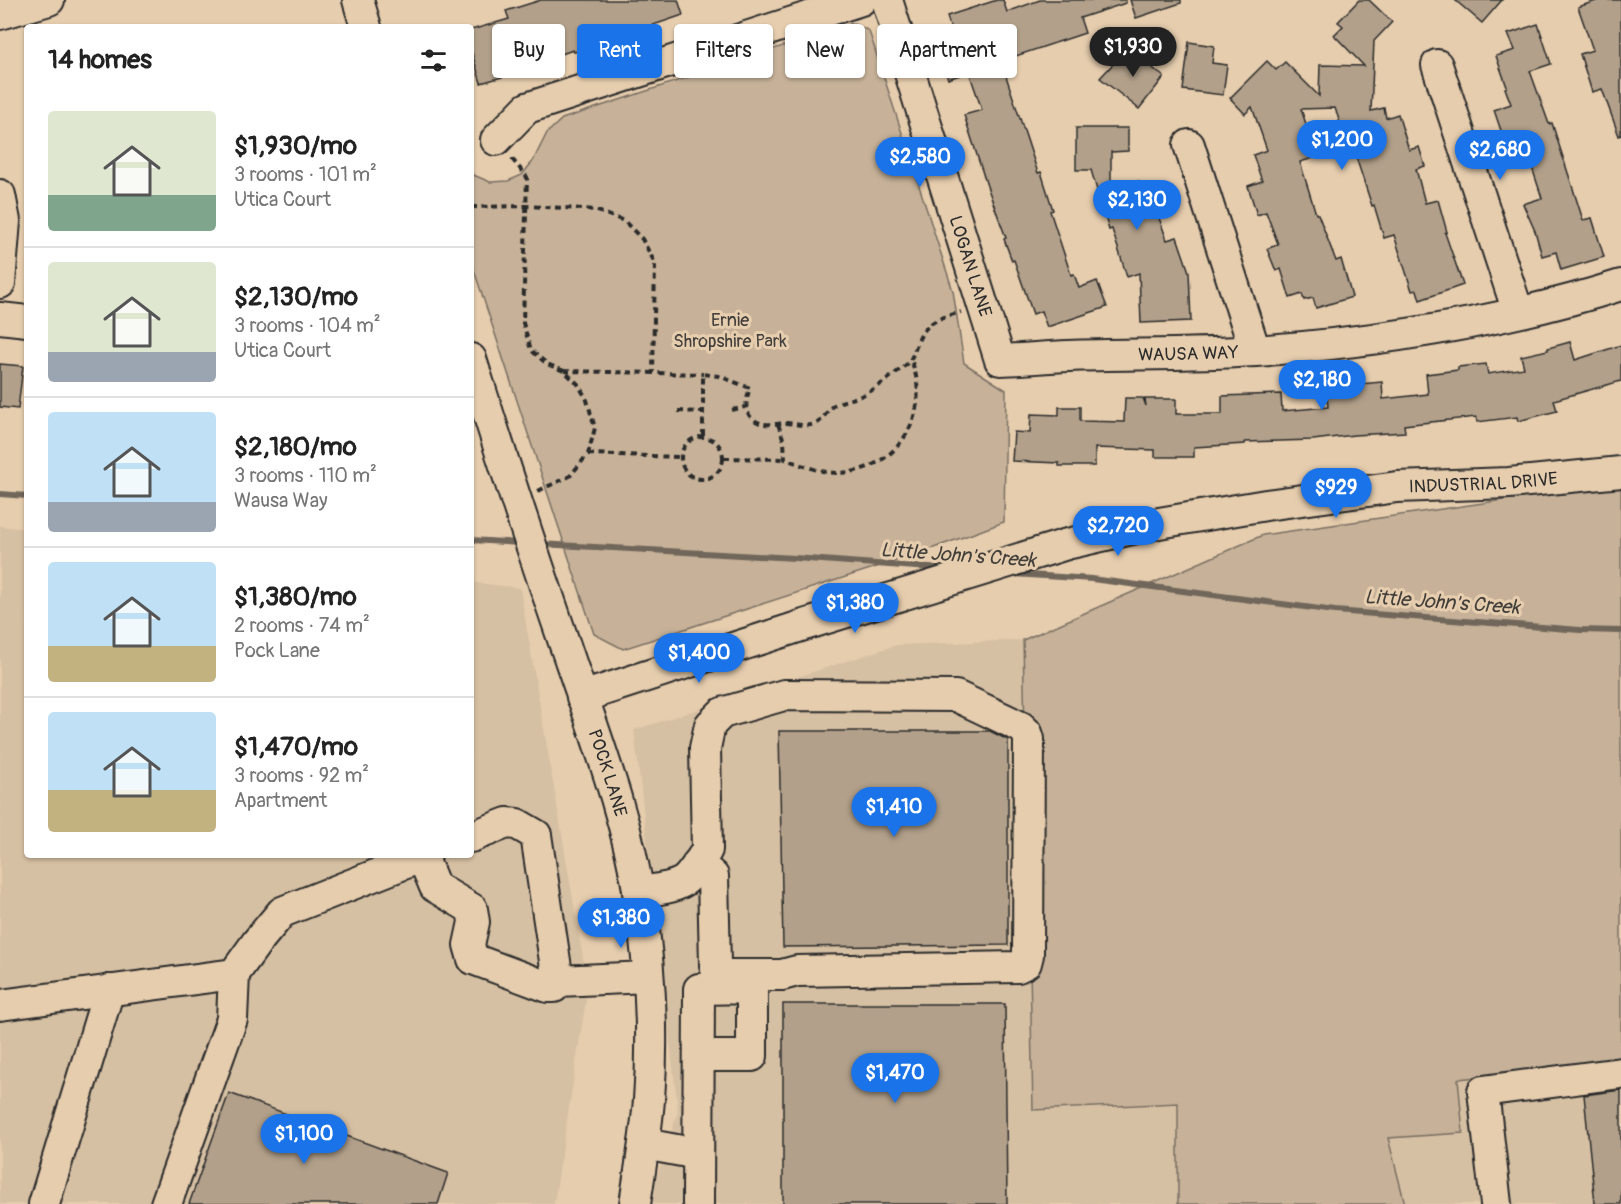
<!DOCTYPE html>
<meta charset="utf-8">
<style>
body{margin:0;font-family:Pangolin,sans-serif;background:#f6f6f6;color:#222;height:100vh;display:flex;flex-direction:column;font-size:22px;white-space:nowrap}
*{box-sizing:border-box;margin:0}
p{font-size:20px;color:#767676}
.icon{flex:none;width:33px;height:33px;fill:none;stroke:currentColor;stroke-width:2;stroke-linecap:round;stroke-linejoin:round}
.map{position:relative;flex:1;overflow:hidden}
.panel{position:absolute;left:24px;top:24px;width:450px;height:834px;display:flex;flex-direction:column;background:#fff;border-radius:6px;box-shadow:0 2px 4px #0004}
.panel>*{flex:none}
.top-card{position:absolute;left:492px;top:24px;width:570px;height:54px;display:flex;gap:12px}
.price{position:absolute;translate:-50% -51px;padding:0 14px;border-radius:21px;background:#1a73e8;color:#fff;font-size:20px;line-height:39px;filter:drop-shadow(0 2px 3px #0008)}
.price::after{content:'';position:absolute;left:50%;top:36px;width:18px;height:14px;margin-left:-9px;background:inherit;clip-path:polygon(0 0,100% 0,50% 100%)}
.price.on{background:#222;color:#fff}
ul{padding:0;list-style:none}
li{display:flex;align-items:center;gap:18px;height:150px;padding:0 24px}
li+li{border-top:2px solid #e0e0e0}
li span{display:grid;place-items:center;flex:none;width:168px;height:120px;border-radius:6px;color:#555}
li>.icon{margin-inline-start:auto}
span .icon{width:72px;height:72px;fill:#fffc;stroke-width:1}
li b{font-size:26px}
h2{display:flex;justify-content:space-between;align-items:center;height:72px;padding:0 24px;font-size:26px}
.tag{padding:0 21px;border-radius:6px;background:#fff;box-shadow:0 2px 4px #0004;font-size:21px;line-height:54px}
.tag.on{background:#1a73e8;color:#fff}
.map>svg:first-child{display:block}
</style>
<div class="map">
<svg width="1621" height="1204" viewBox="0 0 1621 1204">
<rect width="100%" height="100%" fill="#e6cdae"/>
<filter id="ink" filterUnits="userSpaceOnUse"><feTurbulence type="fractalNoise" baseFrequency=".0167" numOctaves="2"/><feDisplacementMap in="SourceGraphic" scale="12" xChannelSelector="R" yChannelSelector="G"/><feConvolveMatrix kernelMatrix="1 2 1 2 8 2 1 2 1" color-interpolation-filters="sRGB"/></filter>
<g filter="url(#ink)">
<g fill="#d6c0a3">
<path d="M 0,526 L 27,529 L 27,855 L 471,855 L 471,582 L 520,588 L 588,987 L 554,1204 L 0,1204 Z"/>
<path d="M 1023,640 L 1033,1076 L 1178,1103 L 1178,1204 L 648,1204 L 678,1111 L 634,730 L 896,645 Z"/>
<path d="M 1621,1063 L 1621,1204 L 1405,1204 L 1388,1138 L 1463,1133 L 1457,1079 Z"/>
</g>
<g fill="#c7b299" stroke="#796e62" stroke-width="1.5">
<path d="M 853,23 L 869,31 L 953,291 L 964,363 L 1006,390 L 1004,522 L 923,552 L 623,649 L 594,634 L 471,261 L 471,174 L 490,182 L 508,181 L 522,175 L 533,161 L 547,133 L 562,119 Z"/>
<path d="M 1621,483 L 1621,1063 L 1458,1079 L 1463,1133 L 1388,1138 L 1405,1204 L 1178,1204 L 1178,1103 L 1033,1110 L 1023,640 L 1263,535 Z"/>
</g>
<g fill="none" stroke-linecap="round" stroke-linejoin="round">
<g stroke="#6f665a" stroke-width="6">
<path d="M 0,494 L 27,496"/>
<path d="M 471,540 L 520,543"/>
<path d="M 540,544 L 795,558 L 943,569"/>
<path d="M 1013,574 L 1092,579 L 1335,611 L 1580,630 L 1621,631"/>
</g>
</g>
<g fill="#b2a08a" stroke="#2b2b2b" stroke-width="1.5">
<path d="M 541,0 L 678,0 L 683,15 L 594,45 L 595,46 L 574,52 L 573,50 L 544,60 L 540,47 L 496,59 L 502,77 L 481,83 L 471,50 L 471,30 L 509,19 L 506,11 Z"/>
<path d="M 997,0 L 1003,0 L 1007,12 L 1040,0 L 1126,0 L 1126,3 L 1080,18 L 1085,33 L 1001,61 L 1038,173 L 1041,172 L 1053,210 L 1050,211 L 1071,275 L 1074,274 L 1079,288 L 1097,281 L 1107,307 L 1047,327 L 1041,311 L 1033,314 L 1014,260 L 1012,261 L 1004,239 L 1006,238 L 987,186 L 964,115 L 982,110 L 969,72 L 948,79 L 936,43 L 947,40 L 945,32 L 951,30 L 947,16 Z"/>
<path d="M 1130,0 L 1181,0 L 1181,3 L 1136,18 Z"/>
<path d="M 1359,0 L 1369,0 L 1392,22 L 1374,41 L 1371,111 L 1384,108 L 1386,118 L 1398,114 L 1409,150 L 1419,147 L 1425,166 L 1416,169 L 1425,203 L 1438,200 L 1447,232 L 1445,233 L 1463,285 L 1420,300 L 1417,290 L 1412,291 L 1394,235 L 1384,238 L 1374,205 L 1372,206 L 1353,148 L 1349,150 L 1335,108 L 1301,109 L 1317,157 L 1300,162 L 1316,214 L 1318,214 L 1336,261 L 1341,259 L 1352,297 L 1316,308 L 1313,298 L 1304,300 L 1302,294 L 1290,298 L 1281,269 L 1276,271 L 1267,249 L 1278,244 L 1266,212 L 1257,215 L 1248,186 L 1262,181 L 1253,155 L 1267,150 L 1252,107 L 1245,114 L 1230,98 L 1267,61 L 1276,70 L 1285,62 L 1319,96 L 1320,65 L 1364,66 L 1334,35 L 1343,26 L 1338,22 Z"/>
<path d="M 1455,0 L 1502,0 L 1482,23 Z"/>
<path d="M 1599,0 L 1621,0 L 1621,135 L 1619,136 L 1602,89 L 1592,92 L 1580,54 L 1593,50 L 1578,7 Z"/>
<path d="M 1538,24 L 1551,64 L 1530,71 L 1549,124 L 1552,123 L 1583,220 L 1592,218 L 1604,257 L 1561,270 L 1556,252 L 1542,256 L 1535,231 L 1523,204 L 1542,198 L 1528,155 L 1511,160 L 1494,110 L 1511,104 L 1505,88 L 1507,87 L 1496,56 L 1515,50 L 1508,34 Z"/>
<path d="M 1189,42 L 1214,46 L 1212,63 L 1227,65 L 1223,95 L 1183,90 Z"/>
<path d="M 1128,48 L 1164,77 L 1139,109 L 1100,78 Z"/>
<path d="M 1076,128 L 1128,128 L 1128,151 L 1111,152 L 1111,189 L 1139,181 L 1144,198 L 1151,196 L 1167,240 L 1177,237 L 1189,272 L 1191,321 L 1141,323 L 1139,273 L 1127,277 L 1112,229 L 1109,230 L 1091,170 L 1076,170 Z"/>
<path d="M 1570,342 L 1575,360 L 1621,345 L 1621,381 L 1554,400 L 1557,411 L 1518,421 L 1517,417 L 1477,422 L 1476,417 L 1404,425 L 1405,432 L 1354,435 L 1313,440 L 1245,442 L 1245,444 L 1194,447 L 1194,457 L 1155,457 L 1155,450 L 1095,448 L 1095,466 L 1059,466 L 1059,463 L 1012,461 L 1014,432 L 1030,433 L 1031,414 L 1059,415 L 1059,407 L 1080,407 L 1080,421 L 1124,422 L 1125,398 L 1143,398 L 1146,406 L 1145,399 L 1176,399 L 1176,414 L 1222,414 L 1222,396 L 1281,394 L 1282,411 L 1328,407 L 1326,387 L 1382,382 L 1383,399 L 1428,394 L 1426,374 L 1458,370 L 1458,367 L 1486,364 L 1488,374 L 1524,368 L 1521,356 L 1548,350 L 1548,348 Z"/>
<path d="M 0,364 L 23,366 L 18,409 L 0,407 Z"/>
<path d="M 779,731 L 990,731 L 1008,740 L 1008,945 L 783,947 Z"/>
<path d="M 783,1004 L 1005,1004 L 1007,1204 L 783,1204 Z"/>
<path d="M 1621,1090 L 1621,1204 L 1595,1204 L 1584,1095 Z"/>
<path d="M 229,1093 L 448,1173 L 438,1204 L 189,1204 Z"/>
</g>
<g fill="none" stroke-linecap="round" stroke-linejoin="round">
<g stroke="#2b2b2b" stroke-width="34">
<g id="minor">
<path d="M 358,0 L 366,27"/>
<path id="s1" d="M 887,0 L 1000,360 C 1023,359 1046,357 1068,356 C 1130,354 1193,355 1255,351 C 1377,342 1504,322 1621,285"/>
<path d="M 0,14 L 49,0"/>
<path d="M 1437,65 L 1518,312"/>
<path d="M 496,140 L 527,108 L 861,0"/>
<path d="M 1189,145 L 1255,351"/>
<path d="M 0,195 L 5,221 L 0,283"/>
<path d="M 0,318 L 27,321"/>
<path id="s2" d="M 471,359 C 502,459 535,558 569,657 C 596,737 627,817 640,901 C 650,967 654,1034 649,1100 C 646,1135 640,1170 635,1204"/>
<path id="s3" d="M 582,697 L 801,626 L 1067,544 L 1159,523 L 1266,505 L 1397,487 L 1509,483 L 1621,472"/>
<path d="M 422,856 L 435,887 L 472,909 L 474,922 L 469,945 L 473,959 L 548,987 L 554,987 L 558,981 L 536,835 L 517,824 L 507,823 L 471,837"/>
<path d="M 638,892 C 652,890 672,889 684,881 C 693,874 700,860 707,850 L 705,748 L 710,725 L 722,713 L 784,695 L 956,696 L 1021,727 L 1027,733 L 1029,739 L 1028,955 L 1026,963 L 1018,967 L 797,971 L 782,975 L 721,975 L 717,973 L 715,965 L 713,876 L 698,863"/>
<path d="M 558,981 L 648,977"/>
<path d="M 0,1005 L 234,974 L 257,942 L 282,912 L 426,855"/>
<path d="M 644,1144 L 698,1154"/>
<path d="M 44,1204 L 109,990"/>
<path d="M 166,1204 L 232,1019 L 234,974"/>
<path d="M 698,1204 L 699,989 L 752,988 L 752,1056 L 699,1056"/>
<path d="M 1496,1204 L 1483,1091 L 1621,1073"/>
</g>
</g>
<g stroke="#2b2b2b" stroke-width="4" stroke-dasharray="6 4.5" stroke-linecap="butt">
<path d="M 512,159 L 527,177 L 523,323 L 531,350 L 547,364 L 564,371 L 578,384 L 587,400 L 595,428 L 588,454 L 570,476 L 538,491"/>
<path d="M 471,207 L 527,206 L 583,209 L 595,210 L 624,221 L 642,239 L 655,263 L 653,373"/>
<path d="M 564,371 L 703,374"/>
<path d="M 732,410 L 745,407"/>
<path d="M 678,411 L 703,412"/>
<path d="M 778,424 L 784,441 L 785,459 C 802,465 821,473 839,473 C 898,471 933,413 911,360"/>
<path d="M 703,436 L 703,374 L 719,376 L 750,388 C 745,402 743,417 760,423 C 768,426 779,423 787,423 C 797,424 805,427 815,424 C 824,421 826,410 834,405 C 843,400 855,399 865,394 C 879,387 893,375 906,365 C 912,359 914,352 917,344 C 925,321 940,318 961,312"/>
<circle cx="702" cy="458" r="21"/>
<path d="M 588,454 L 680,457"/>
<path d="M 724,458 L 785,459"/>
</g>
<use href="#minor" stroke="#e6cdae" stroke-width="30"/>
</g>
</g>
<g text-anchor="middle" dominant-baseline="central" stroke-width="6" stroke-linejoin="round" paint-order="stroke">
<g font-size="18" fill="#2b2b2b" stroke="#e6cdae">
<text stroke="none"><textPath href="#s1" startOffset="279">LOGAN LANE</textPath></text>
<text stroke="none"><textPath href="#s1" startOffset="566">WAUSA WAY</textPath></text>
<text stroke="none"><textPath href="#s3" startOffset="930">INDUSTRIAL DRIVE</textPath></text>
<text stroke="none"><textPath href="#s2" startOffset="436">POCK LANE</textPath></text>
</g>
<g font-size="18" fill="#423f3c" stroke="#e6cdae">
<text x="730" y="320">Ernie<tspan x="730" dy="21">Shropshire Park</tspan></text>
</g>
<g font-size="20" font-style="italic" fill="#423f3b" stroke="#e6cdae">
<text transform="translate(958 555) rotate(4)">Little John's Creek</text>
<text transform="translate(1442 602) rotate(4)">Little John's Creek</text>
</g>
</g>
</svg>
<b class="price on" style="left:1133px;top:78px">$1,930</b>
<b class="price" style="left:1342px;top:171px">$1,200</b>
<b class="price" style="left:1500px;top:181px">$2,680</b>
<b class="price" style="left:920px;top:188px">$2,580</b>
<b class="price" style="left:1137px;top:231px">$2,130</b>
<b class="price" style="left:1322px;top:411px">$2,180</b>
<b class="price" style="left:1336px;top:519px">$929</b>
<b class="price" style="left:1118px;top:557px">$2,720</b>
<b class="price" style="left:855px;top:634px">$1,380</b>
<b class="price" style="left:699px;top:684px">$1,400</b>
<b class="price" style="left:894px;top:838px">$1,410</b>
<b class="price" style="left:621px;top:949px">$1,380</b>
<b class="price" style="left:895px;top:1104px">$1,470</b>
<b class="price" style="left:304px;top:1165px">$1,100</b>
<div class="top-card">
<a class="tag">Buy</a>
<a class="tag on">Rent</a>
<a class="tag">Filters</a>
<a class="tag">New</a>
<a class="tag">Apartment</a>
</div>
<section class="panel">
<h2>14 homes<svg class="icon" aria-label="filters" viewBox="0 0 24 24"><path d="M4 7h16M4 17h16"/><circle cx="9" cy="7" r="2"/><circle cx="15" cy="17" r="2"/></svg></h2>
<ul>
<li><span style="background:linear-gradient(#dfe7d0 70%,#7fa58c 0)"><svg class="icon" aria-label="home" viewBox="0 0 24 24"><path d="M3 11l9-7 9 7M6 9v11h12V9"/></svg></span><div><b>$1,930/mo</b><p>3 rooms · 101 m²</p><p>Utica Court</p></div></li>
<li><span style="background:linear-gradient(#dfe7d0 75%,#9aa5b1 0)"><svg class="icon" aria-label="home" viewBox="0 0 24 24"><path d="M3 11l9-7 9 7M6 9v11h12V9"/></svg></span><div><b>$2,130/mo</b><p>3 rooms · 104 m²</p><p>Utica Court</p></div></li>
<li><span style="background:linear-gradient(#bfe0f5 75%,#9aa5b1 0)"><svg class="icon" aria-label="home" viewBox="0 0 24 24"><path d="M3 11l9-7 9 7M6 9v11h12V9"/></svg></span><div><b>$2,180/mo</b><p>3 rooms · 110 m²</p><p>Wausa Way</p></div></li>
<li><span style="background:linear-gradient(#bfe0f5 70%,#c2b280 0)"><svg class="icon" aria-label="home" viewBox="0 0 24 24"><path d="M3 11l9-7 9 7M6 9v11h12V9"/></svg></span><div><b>$1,380/mo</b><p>2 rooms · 74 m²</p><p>Pock Lane</p></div></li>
<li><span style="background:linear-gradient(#bfe0f5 65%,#c2b280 0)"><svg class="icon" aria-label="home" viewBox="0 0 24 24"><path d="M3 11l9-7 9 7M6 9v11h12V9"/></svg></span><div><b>$1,470/mo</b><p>3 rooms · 92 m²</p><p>Apartment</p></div></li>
</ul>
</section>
</div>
